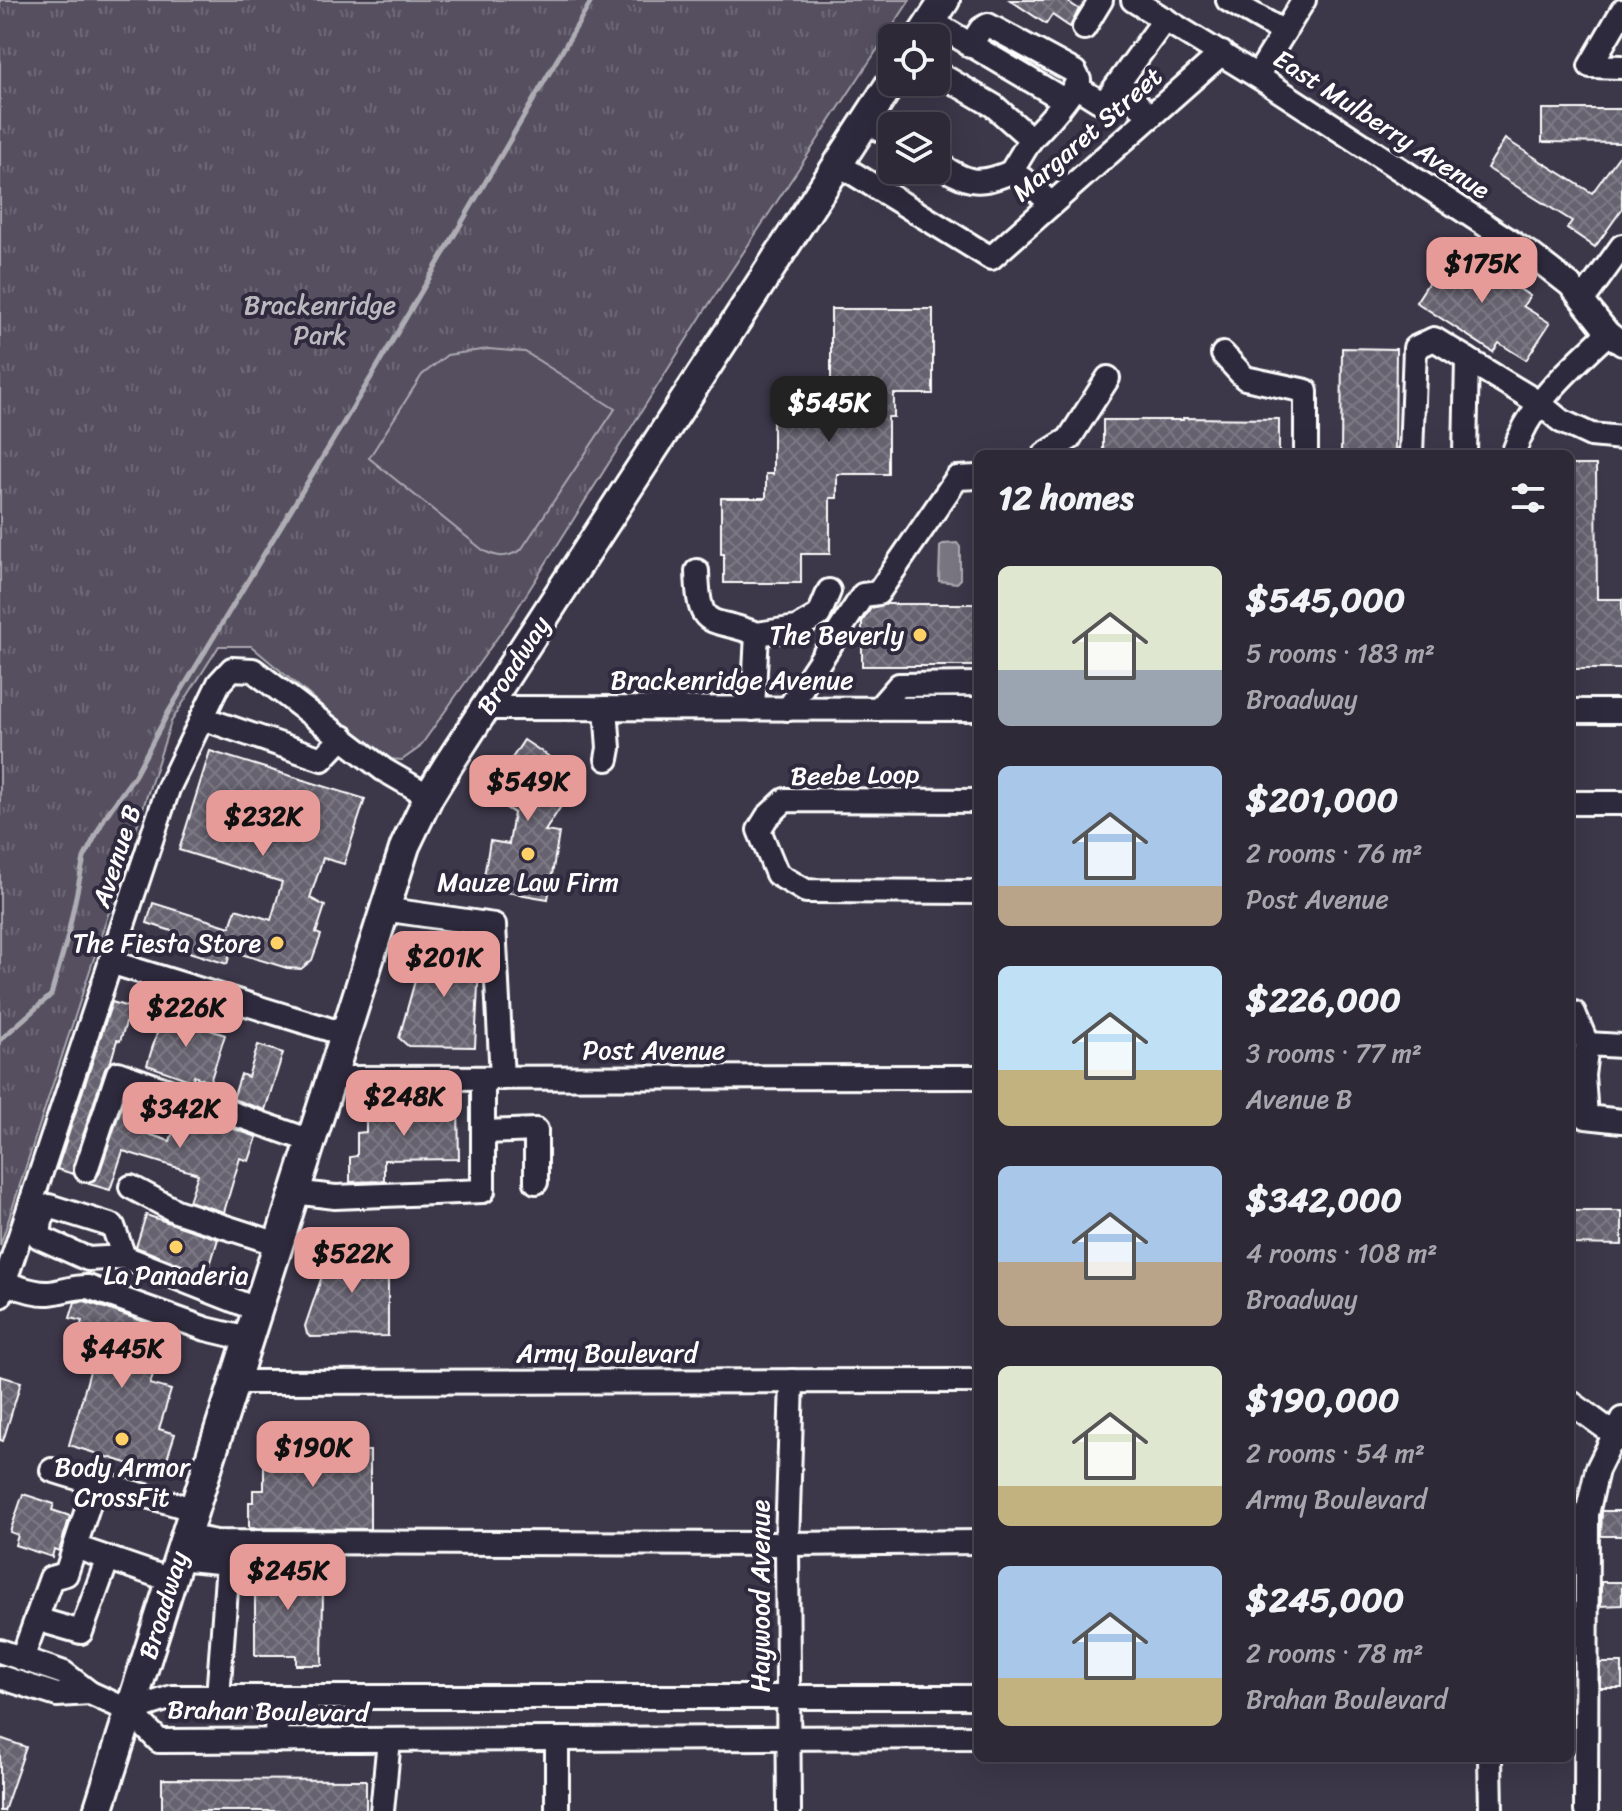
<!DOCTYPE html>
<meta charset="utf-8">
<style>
body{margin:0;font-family:Sriracha,sans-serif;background:#35313f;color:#f1f3f6;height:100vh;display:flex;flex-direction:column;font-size:30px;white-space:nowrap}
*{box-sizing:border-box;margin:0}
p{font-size:26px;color:#a7a6ad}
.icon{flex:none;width:44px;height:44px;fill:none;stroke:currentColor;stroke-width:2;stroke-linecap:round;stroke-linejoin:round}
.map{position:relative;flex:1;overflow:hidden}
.sheet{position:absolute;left:974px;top:450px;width:600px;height:1312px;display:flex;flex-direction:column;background:#2d2937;border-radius:12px;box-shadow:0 8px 32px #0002,0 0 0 2px #484552}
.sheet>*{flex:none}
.tools{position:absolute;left:878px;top:24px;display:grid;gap:16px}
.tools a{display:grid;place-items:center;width:72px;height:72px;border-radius:12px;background:#2d2937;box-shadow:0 8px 32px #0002,0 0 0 2px #484552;font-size:40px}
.price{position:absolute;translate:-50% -68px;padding:0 18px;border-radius:16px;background:#e69b98;color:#111;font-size:26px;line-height:52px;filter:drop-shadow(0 2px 4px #0008)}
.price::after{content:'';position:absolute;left:50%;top:48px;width:24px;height:18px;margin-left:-12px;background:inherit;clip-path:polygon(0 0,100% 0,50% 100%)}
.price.on{background:#222;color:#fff}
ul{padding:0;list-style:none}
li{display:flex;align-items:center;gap:24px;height:200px;padding:0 24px}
li span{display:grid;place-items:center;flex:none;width:224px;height:160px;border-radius:12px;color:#555}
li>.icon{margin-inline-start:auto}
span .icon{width:96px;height:96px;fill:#fffc;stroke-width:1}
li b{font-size:34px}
h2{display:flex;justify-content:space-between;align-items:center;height:96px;padding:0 24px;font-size:34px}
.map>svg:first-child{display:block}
</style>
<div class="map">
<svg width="1622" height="1811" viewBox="0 0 1622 1811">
<defs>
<pattern id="park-tufts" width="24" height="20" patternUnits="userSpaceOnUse" patternTransform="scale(2)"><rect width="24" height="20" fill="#555060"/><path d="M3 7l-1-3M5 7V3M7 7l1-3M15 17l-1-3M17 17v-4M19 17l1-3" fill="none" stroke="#6e6a78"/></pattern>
<pattern id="building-cross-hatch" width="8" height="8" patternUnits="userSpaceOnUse" patternTransform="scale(2)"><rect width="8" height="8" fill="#666270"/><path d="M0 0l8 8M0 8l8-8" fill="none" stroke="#7d7a85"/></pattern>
</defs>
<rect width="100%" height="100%" fill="#3c3749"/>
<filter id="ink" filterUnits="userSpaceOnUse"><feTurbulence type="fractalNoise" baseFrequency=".0125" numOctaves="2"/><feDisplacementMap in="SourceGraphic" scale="16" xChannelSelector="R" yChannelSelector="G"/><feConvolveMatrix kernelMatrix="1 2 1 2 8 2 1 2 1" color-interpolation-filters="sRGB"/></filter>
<g filter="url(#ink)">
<path fill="url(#park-tufts)" stroke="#aaa8b0" stroke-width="2" d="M 0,0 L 910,0 L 702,315 L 514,614 L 419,748 L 402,760 L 389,759 L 378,753 L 251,646 L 219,646 L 171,722 L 0,1246 Z"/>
<path fill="#555060" stroke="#aaa8b0" stroke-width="2" d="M 488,349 L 525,352 L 615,409 L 521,550 C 506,558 499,558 484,551 L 369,458 L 422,375 L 447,355 Z"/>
<path fill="#797682" stroke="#afadb4" stroke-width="2" d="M 957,543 L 960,547 L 960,580 L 957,583 L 939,581 L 940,547 L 943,544 Z"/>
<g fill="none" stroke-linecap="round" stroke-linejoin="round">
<path stroke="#afadb4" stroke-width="5" d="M 0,1040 L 51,995 L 67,939 L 84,858 L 105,817 L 135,775 L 169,711 L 373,374 L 592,0"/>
</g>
<g fill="url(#building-cross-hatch)" stroke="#fff" stroke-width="2">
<path d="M 1010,0 L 1065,0 L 1079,9 L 1070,27 L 1052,15 L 1046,24 Z"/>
<path d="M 1542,109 L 1622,109 L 1622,143 L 1542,142 Z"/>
<path d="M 1505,139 L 1592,193 L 1622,152 L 1622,209 L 1595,247 L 1567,228 L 1572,221 L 1487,168 Z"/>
<path d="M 1453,245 L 1530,296 L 1523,306 L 1550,323 L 1526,360 L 1499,343 L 1493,352 L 1416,302 Z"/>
<path d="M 831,309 L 933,309 L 933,394 L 894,394 L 894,417 L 888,417 L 888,474 L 837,474 L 837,498 L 830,498 L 830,554 L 801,554 L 801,583 L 724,583 L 724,554 L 721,554 L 721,498 L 766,498 L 766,474 L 773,474 L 773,416 L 823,416 L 823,393 L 831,393 Z"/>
<path d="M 1342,348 L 1396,349 L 1395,454 L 1341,454 Z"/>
<path d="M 1183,418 L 1279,419 L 1279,454 L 1103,454 L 1103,420 L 1183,420 Z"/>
<path d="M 1570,465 L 1596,465 L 1597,599 L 1622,599 L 1622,669 L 1571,669 Z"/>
<path d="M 886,604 L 978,604 L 978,666 L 862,666 L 862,622 L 871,608 Z"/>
<path d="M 524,740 L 580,777 L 545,831 L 559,833 L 548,899 L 482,888 L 490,841 L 509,844 L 514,813 L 487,796 Z"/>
<path d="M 210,751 L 365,799 L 344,864 L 323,858 L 310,898 L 325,906 L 316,933 L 321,935 L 312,960 L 301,969 L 287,968 L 231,951 L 227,964 L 173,947 L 178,933 L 147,923 L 153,903 L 230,927 L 236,909 L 271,920 L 282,882 L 179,850 Z"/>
<path d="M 425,945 L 480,946 L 475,1047 L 408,1046 L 399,1038 Z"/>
<path d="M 112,1002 L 131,1008 L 120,1041 L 117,1040 L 111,1061 L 105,1069 L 73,1166 L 73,1174 L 57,1169 Z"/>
<path d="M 163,1014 L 225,1035 L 210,1082 L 194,1076 L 192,1081 L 147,1065 Z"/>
<path d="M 258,1045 L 283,1053 L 265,1110 L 233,1099 L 241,1074 L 248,1077 Z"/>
<path d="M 126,1093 L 155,1102 L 145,1133 L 170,1141 L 180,1110 L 257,1137 L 249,1161 L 240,1158 L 224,1212 L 189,1201 L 198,1174 L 123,1151 L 110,1190 L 89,1184 L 99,1174 Z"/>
<path d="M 458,1106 L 459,1159 L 384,1160 L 384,1181 L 350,1182 L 350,1157 L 357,1156 L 357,1133 L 366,1132 L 366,1107 Z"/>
<path d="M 1570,1211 L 1622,1211 L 1622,1245 L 1570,1244 Z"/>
<path d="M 146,1215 L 218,1239 L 207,1275 L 136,1247 Z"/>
<path d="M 388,1246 L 388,1336 L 310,1337 L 307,1334 L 305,1326 L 332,1247 Z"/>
<path d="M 85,1301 L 167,1330 L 150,1384 L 171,1390 L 159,1429 L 175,1434 L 162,1474 L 69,1445 L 96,1350 L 75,1344 L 82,1321 L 70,1318 L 75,1302 Z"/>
<path d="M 0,1376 L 21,1382 L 3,1441 L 0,1440 Z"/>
<path d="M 267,1445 L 340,1445 L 340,1451 L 370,1451 L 370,1529 L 249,1528 L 249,1502 L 253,1502 L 253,1490 L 264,1490 L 264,1454 Z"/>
<path d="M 23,1494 L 54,1504 L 52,1510 L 70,1516 L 59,1551 L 54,1549 L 52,1557 L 15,1545 L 18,1535 L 10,1532 Z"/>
<path d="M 1602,1511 L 1622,1511 L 1622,1536 L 1601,1536 Z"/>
<path d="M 255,1556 L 289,1556 L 289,1577 L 329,1578 L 328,1591 L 323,1591 L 322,1665 L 296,1665 L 296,1655 L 255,1655 Z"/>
<path d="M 1601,1582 L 1622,1582 L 1622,1605 L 1601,1606 Z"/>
<rect x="1600" y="1663" width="22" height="25"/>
<path d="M 0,1738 L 26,1747 L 4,1811 L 0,1811 Z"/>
<path d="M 162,1779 L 366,1780 L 366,1811 L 162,1811 Z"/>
</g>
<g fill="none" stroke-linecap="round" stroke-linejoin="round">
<g stroke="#fff" stroke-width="28">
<g id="minor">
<path d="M 1133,0 L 1257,76 L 1533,256 L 1570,285 L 1608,333 L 1622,344"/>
<path d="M 1228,0 L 1284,32"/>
<path d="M 1622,11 L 1590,66 L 1622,67"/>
<path d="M 931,21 L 1064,100"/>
<path d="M 1084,28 L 1101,0"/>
<path d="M 970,46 L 981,29 L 988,25 L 1075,72 L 1079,80 C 1066,102 1049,121 1031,139"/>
<path d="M 936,72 L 994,106 L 1031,139 L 1011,172"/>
<path d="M 1257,76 L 1304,0"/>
<path d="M 1119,84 L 1150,117"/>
<path d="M 1075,86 L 1099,101 L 1107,99 L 1165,19"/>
<path d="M 866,121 L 892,137"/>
<path d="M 936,163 C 967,182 976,187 1011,172 L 1029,183 L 1051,204"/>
<path d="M 838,164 L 991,258 L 1222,53"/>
<path d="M 1583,300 L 1622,246"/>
<path d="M 1223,354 L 1245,378 L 1306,391 L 1306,454"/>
<path d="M 1045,454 L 1069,439 L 1108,378"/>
<path d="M 1411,454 L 1415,348 L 1434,339 L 1539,403 L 1561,421 L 1591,435 L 1622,438"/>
<path d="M 1465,454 L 1467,359"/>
<path d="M 1513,454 C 1530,402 1569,370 1608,333"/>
<path d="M 697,571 C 699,634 709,615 757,634"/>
<path d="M 485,708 L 978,709"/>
<path d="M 606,708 L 609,748 L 607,759"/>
<path d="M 753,709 L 757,634 L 797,628 L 819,615 L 829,591"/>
<path d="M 788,709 L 863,595 L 878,593 L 957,478 L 978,477"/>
<path d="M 878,709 L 899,685 L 978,684"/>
<path d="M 1570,711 L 1622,711"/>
<path d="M 202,718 L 322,759 L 343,737"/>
<path d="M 978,801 L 785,800 L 767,817 L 759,830 L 777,874 L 806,891 L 978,892"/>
<path d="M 1570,803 L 1622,803"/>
<path d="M 383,909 L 494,925 L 502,1078"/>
<path d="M 110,962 L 344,1034"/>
<path d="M 1570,1013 L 1574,1013 L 1587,1044"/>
<path d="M 1622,1046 L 1587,1044 L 1583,1075 L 1586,1117 L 1622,1121"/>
<path d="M 330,1078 L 978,1077"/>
<path d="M 483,1132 L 536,1130 L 536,1182"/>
<path d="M 86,1170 L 118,1073 L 311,1141"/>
<path d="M 131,1187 L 176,1211 L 278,1244"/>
<path d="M 294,1192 L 335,1197 L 483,1191 L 483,1078"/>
<path d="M 124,1257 L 113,1226 L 49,1206 L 41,1220 L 39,1237 L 88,1259 L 124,1257 L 258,1310"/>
<path d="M 4,1283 C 19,1287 34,1294 49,1293 C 63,1292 74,1286 88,1287 L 206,1329 L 248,1339"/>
<path d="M 0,1296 L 168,789 L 219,683 L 232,669 L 253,670 L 384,770 L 429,796"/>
<path d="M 236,1382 L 978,1381"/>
<path d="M 1570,1402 L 1622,1440"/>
<path d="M 52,1470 C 99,1486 147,1494 194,1510"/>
<path d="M 185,1536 L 216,1542 L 787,1544 L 978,1542"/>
<path d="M 75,1547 L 171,1580"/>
<path d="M 178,1558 L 228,1563 L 218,1697"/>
<path d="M 36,1619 L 81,1632 L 108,1558"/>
<path d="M 0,1651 L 64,1673 L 90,1693 L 130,1711"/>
<path d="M 22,1659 L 51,1578 L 66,1574 L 95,1485"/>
<path d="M 0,1677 L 57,1695 L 90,1693"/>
<path d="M 978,1697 L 172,1697 L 130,1711 L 159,1741 L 978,1737"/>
<path d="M 557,1739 L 557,1811"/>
<path d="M 276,1741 L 277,1698"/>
<path d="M 1490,1758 L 1491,1811"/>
<path d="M 382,1811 L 389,1740"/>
<path d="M 789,1811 L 787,1544 L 792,1381"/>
<path d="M 1586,1811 L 1587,1514 L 1597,1470 L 1622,1419"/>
</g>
</g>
<g stroke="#fff" stroke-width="34">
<g id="major">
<path d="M 920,38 L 945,0"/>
<path d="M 98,1811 L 405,846 L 429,796 L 448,765 L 892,81"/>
</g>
</g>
<use href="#minor" stroke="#2f2a3d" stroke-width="22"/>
<use href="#major" stroke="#2f2a3d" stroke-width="28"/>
</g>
</g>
<g fill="#ffd166" stroke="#2f2a3d" stroke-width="3">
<circle cx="920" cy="635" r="8"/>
<circle cx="528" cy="854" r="8"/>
<circle cx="277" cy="943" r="8"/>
<circle cx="176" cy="1247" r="8"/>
<circle cx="122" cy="1439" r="8"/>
</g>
<g text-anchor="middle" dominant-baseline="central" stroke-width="8" stroke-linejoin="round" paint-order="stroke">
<g font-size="26" fill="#fff" stroke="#2f2a3d">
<text transform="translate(1382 124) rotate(33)">East Mulberry Avenue</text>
<text transform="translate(1087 134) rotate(-41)">Margaret Street</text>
<text transform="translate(513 665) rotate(-57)">Broadway</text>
<text x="732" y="680">Brackenridge Avenue</text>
<text transform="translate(855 775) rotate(-1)">Beebe Loop</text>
<text transform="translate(116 856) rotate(-72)">Avenue B</text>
<text x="654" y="1050">Post Avenue</text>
<text x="607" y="1353">Army Boulevard</text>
<text transform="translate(760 1596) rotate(-90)">Haywood Avenue</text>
<text transform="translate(163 1605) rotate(-73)">Broadway</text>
<text transform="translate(268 1711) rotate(1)">Brahan Boulevard</text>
</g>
<g font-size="26" fill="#bbb9bf" stroke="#2f2a3d">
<text x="320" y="305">Brackenridge<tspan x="320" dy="30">Park</tspan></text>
</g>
<g font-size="26" fill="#fff" stroke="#2f2a3d">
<text x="904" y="635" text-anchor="end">The Beverly</text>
<text x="528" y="882">Mauze Law Firm</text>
<text x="261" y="943" text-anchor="end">The Fiesta Store</text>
<text x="176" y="1275">La Panaderia</text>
<text x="122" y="1467">Body Armor<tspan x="122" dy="30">CrossFit</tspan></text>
</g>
</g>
</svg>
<div class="tools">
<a><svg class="icon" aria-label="locate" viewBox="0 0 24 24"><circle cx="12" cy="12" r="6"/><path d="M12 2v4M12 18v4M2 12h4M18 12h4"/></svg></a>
<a><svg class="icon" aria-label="layers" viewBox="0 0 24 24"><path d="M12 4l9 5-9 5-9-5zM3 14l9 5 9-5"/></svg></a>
</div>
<b class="price" style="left:1482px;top:305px">$175K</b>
<b class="price on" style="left:829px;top:444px">$545K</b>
<b class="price" style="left:528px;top:823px">$549K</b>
<b class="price" style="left:263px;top:858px">$232K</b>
<b class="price" style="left:444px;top:999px">$201K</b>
<b class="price" style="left:186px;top:1049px">$226K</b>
<b class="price" style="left:404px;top:1138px">$248K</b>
<b class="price" style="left:180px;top:1150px">$342K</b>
<b class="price" style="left:352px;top:1295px">$522K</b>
<b class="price" style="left:122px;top:1390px">$445K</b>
<b class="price" style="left:313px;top:1489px">$190K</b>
<b class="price" style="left:288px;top:1612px">$245K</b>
<section class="sheet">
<h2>12 homes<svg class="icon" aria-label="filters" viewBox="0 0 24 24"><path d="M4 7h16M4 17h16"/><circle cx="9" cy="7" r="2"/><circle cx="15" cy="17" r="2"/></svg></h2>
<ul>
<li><span style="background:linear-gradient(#dfe7d0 65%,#9aa5b1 0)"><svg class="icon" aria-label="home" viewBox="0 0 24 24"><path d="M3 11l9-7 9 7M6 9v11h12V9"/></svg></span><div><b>$545,000</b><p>5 rooms · 183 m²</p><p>Broadway</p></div></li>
<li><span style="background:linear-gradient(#a9c7e8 75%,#b9a48a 0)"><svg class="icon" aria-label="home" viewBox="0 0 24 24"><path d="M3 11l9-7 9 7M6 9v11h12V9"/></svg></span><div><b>$201,000</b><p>2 rooms · 76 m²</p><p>Post Avenue</p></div></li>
<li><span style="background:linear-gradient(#bfe0f5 65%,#c2b280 0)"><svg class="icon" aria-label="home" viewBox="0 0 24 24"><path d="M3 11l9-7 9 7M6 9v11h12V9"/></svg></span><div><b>$226,000</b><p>3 rooms · 77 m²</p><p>Avenue B</p></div></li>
<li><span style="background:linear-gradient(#a9c7e8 60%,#b9a48a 0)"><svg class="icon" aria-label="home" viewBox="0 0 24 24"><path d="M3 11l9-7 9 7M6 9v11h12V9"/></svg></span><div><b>$342,000</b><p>4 rooms · 108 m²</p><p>Broadway</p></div></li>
<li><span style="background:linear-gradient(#dfe7d0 75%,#c2b280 0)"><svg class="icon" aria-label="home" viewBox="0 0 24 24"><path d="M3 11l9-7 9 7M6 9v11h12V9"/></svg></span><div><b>$190,000</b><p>2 rooms · 54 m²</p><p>Army Boulevard</p></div></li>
<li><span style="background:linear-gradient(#a9c7e8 70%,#c2b280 0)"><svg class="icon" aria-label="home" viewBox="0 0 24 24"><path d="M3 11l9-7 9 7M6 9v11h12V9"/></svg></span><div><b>$245,000</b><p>2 rooms · 78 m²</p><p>Brahan Boulevard</p></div></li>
</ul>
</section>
</div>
